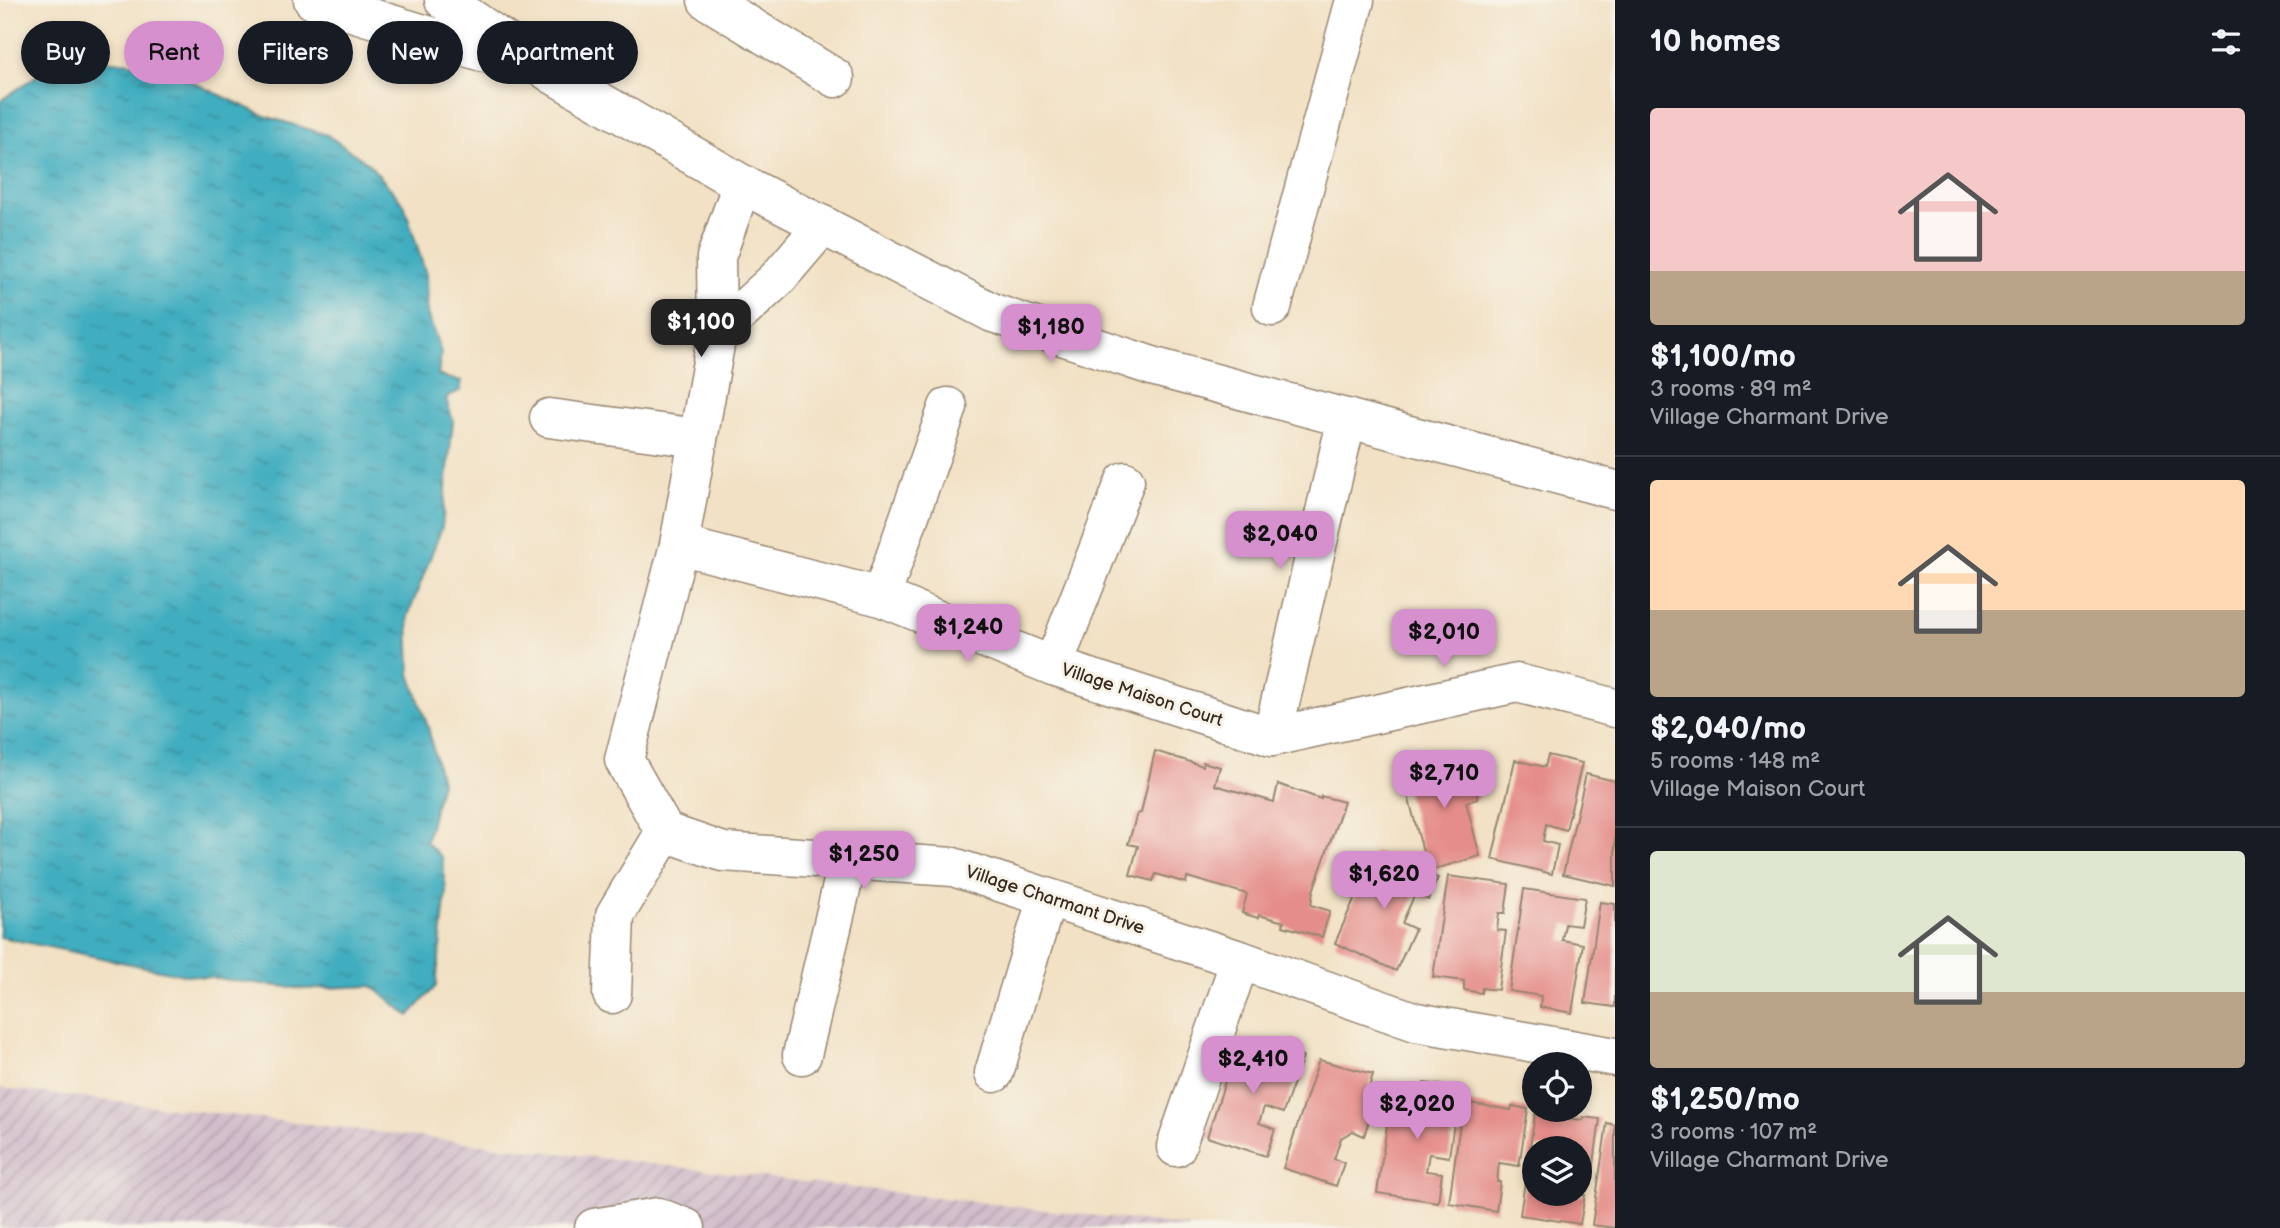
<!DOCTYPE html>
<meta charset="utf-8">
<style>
body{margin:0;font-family:"Balsamiq Sans",sans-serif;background:#242831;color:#f1f3f6;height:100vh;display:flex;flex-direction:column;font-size:26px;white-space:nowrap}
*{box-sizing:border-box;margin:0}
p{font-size:23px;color:#9ea1a6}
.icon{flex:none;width:38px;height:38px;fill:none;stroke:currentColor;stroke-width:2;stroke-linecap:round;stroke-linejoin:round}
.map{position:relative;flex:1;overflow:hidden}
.side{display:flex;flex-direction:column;background:#171b24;width:665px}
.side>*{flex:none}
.top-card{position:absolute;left:21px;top:21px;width:665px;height:63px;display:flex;gap:14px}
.fabs{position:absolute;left:1522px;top:1052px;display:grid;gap:14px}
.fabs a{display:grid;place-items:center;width:70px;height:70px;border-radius:50%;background:#171b24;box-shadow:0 4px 10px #0003;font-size:35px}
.price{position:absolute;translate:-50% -60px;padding:0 16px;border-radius:14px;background:#d690ce;color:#111;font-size:23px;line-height:46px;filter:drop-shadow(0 2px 4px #0008)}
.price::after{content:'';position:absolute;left:50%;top:42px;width:21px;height:16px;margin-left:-10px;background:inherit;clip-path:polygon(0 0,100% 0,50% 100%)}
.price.selected{background:#222;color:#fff}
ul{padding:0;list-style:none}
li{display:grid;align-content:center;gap:14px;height:371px;padding:0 35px}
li+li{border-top:2px solid #363941}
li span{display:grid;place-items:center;height:217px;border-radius:7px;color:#555}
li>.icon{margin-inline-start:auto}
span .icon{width:126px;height:126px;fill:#fffc;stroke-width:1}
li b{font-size:30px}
h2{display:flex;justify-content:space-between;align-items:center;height:84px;padding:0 35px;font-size:30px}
.chip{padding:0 24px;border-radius:32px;background:#171b24;box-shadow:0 4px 10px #0003;font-size:24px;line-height:63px}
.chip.selected{background:#d690ce;color:#111}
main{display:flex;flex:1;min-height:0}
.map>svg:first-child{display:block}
</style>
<main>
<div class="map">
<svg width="1615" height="1228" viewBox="0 0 1615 1228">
<defs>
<pattern id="industrial-furrows" width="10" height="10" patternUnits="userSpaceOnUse" patternTransform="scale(1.75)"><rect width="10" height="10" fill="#d1bdcb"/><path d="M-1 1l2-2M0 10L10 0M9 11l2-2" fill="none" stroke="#ab9aa4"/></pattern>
<pattern id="water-ripples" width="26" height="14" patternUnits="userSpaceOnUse" patternTransform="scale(1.75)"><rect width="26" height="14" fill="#41adc0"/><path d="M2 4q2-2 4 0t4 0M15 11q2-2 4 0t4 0" fill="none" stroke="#388d9b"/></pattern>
</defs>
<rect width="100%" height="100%" fill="#f7f3e8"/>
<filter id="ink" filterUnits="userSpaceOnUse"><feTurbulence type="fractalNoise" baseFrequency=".0143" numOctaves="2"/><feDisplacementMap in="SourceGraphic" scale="14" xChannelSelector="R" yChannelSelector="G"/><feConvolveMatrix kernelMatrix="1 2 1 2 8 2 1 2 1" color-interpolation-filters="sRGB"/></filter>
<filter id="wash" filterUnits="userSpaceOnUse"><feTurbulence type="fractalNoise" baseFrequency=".00686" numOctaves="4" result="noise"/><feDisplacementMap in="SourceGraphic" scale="28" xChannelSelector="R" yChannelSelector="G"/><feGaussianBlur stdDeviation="1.57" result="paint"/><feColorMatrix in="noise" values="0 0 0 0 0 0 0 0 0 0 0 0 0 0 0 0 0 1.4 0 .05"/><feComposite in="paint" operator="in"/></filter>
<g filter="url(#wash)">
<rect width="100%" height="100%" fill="#f2e1c4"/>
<path fill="url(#industrial-furrows)" d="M 0,1088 L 1200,1228 L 0,1228 Z"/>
<path fill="url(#water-ripples)" stroke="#3e6c6f" stroke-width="2" d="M 94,59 L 158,66 L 265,116 L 327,135 L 369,164 L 404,204 L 426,275 L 427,313 L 441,352 L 438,375 L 461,382 L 461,390 L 446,398 L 453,421 L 442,527 L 408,616 L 410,674 L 428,727 L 441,782 L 426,842 L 442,858 L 446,891 L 436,986 L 409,1016 L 372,986 L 303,989 L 179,974 L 0,937 L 0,101 L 45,70 Z"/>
<g id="blocks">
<g fill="#e58d8a">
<path d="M 1155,751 L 1203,766 L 1203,762 L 1220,767 L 1215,785 L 1274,802 L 1278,784 L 1321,799 L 1321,796 L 1344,802 L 1313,891 L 1311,905 L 1330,911 L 1322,937 L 1283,926 L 1284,922 L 1259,915 L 1258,918 L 1242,913 L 1247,894 L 1187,877 L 1186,883 L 1156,874 L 1153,881 L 1130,875 L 1138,846 L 1128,844 L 1137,814 L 1141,813 Z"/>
<path d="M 1467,753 L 1478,799 L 1466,802 L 1480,856 L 1428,871 L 1402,773 L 1443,761 L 1443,756 L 1453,754 L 1454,757 Z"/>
<path d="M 1548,755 L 1582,763 L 1566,830 L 1546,824 L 1543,841 L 1558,845 L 1552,874 L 1492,859 L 1515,760 L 1545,767 Z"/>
<path d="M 1586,774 L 1615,781 L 1615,886 L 1563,874 Z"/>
<path d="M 1375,851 L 1438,878 L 1428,900 L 1415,894 L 1402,923 L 1415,929 L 1396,971 L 1335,943 Z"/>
<path d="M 1448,876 L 1509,884 L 1505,913 L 1499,913 L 1497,930 L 1506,931 L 1498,990 L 1482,988 L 1481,993 L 1464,990 L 1464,981 L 1433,977 Z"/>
<path d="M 1524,889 L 1585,898 L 1580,926 L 1565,924 L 1562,940 L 1583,944 L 1572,1013 L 1540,1007 L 1541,996 L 1509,991 Z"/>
<path d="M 1600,902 L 1615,904 L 1615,1007 L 1585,1003 Z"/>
<path d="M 1239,1039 L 1285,1055 L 1286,1051 L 1303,1057 L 1283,1113 L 1264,1107 L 1259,1123 L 1275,1129 L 1266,1156 L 1207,1137 Z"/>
<path d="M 1319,1060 L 1373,1074 L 1369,1088 L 1378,1091 L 1364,1136 L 1353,1131 L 1341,1138 L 1334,1159 L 1344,1163 L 1336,1186 L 1283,1168 Z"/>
<path d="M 1424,1083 L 1459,1088 L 1449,1157 L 1429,1154 L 1426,1171 L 1442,1173 L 1438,1202 L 1377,1193 L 1392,1091 L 1422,1095 Z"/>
<path d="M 1463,1102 L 1511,1110 L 1512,1106 L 1528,1109 L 1519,1166 L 1499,1163 L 1497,1182 L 1500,1182 L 1496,1211 L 1449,1203 Z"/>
<path d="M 1535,1114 L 1583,1120 L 1583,1117 L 1600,1119 L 1592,1179 L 1580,1177 L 1580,1148 L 1535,1148 L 1535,1194 L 1585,1195 L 1580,1224 L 1520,1215 Z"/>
<path d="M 1607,1123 L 1615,1125 L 1615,1228 L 1592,1225 Z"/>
</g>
</g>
</g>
<g filter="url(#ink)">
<use href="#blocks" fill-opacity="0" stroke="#968671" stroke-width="2"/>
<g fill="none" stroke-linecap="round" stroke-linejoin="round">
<g stroke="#968671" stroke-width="41">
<g id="minor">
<path d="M 313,0 L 515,62"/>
<path d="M 444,0 L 554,75 L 742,184 L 993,313 L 1155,367 L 1615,490"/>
<path d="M 707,0 L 835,78"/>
<path d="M 742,184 L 716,257 L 717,334 L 777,279 L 823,225"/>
<path d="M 1272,307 L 1355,0"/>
<path d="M 717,334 L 679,545 L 624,760 L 665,832 L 723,852 L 953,867 L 1240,960 L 1416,1022 L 1615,1057"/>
<path d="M 549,418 L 698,438"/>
<path d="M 679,545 L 881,597 L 1053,666 L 1272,737 L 1517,683 L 1615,708"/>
<path d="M 881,597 L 948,407"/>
<path d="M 1053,666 L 1125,481"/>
<path d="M 1272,737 L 1347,418"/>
<path d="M 612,994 L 615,915 L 665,832"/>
<path d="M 802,1055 L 848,860"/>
<path d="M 994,1073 L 1047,898"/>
<path d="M 1176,1147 L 1240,960"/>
<path d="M 594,1228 L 658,1217 L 686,1228"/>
</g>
</g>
<use href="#minor" stroke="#fff" stroke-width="38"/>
</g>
</g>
<g text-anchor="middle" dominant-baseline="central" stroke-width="6" stroke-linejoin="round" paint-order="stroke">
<g font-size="18" fill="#3b2a1e" stroke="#f7f3e8">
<text transform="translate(1142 695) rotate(18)">Village Maison Court</text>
<text transform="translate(1055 900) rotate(18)">Village Charmant Drive</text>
</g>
</g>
</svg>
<div class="fabs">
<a><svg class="icon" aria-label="locate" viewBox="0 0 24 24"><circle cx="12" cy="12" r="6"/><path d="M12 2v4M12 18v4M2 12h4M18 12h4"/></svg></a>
<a><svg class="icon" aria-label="layers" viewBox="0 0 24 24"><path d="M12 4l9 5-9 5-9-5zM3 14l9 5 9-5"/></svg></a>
</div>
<b class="price selected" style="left:701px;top:359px">$1,100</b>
<b class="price" style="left:1051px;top:364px">$1,180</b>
<b class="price" style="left:1280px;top:571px">$2,040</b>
<b class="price" style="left:968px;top:664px">$1,240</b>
<b class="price" style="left:1444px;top:669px">$2,010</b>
<b class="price" style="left:1444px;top:810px">$2,710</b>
<b class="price" style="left:864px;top:891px">$1,250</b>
<b class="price" style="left:1384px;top:911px">$1,620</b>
<b class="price" style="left:1253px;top:1096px">$2,410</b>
<b class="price" style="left:1417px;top:1141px">$2,020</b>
<div class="top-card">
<a class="chip">Buy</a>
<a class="chip selected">Rent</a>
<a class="chip">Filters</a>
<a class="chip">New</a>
<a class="chip">Apartment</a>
</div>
</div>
<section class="side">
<h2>10 homes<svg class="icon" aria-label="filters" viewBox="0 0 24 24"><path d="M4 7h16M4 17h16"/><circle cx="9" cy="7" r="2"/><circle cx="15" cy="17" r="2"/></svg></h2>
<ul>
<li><span style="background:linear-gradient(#f6c9c9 75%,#b9a48a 0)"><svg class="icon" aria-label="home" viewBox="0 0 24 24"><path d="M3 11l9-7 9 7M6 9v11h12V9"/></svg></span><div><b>$1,100/mo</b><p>3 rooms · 89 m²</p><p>Village Charmant Drive</p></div></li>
<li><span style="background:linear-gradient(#ffd9b3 60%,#b9a48a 0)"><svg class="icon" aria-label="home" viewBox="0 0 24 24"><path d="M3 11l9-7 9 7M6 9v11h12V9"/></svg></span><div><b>$2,040/mo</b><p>5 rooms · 148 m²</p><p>Village Maison Court</p></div></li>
<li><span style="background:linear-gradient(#dfe7d0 65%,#b9a48a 0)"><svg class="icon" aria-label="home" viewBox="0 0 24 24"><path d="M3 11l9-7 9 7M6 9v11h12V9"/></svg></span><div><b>$1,250/mo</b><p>3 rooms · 107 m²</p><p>Village Charmant Drive</p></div></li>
</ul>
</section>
</main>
